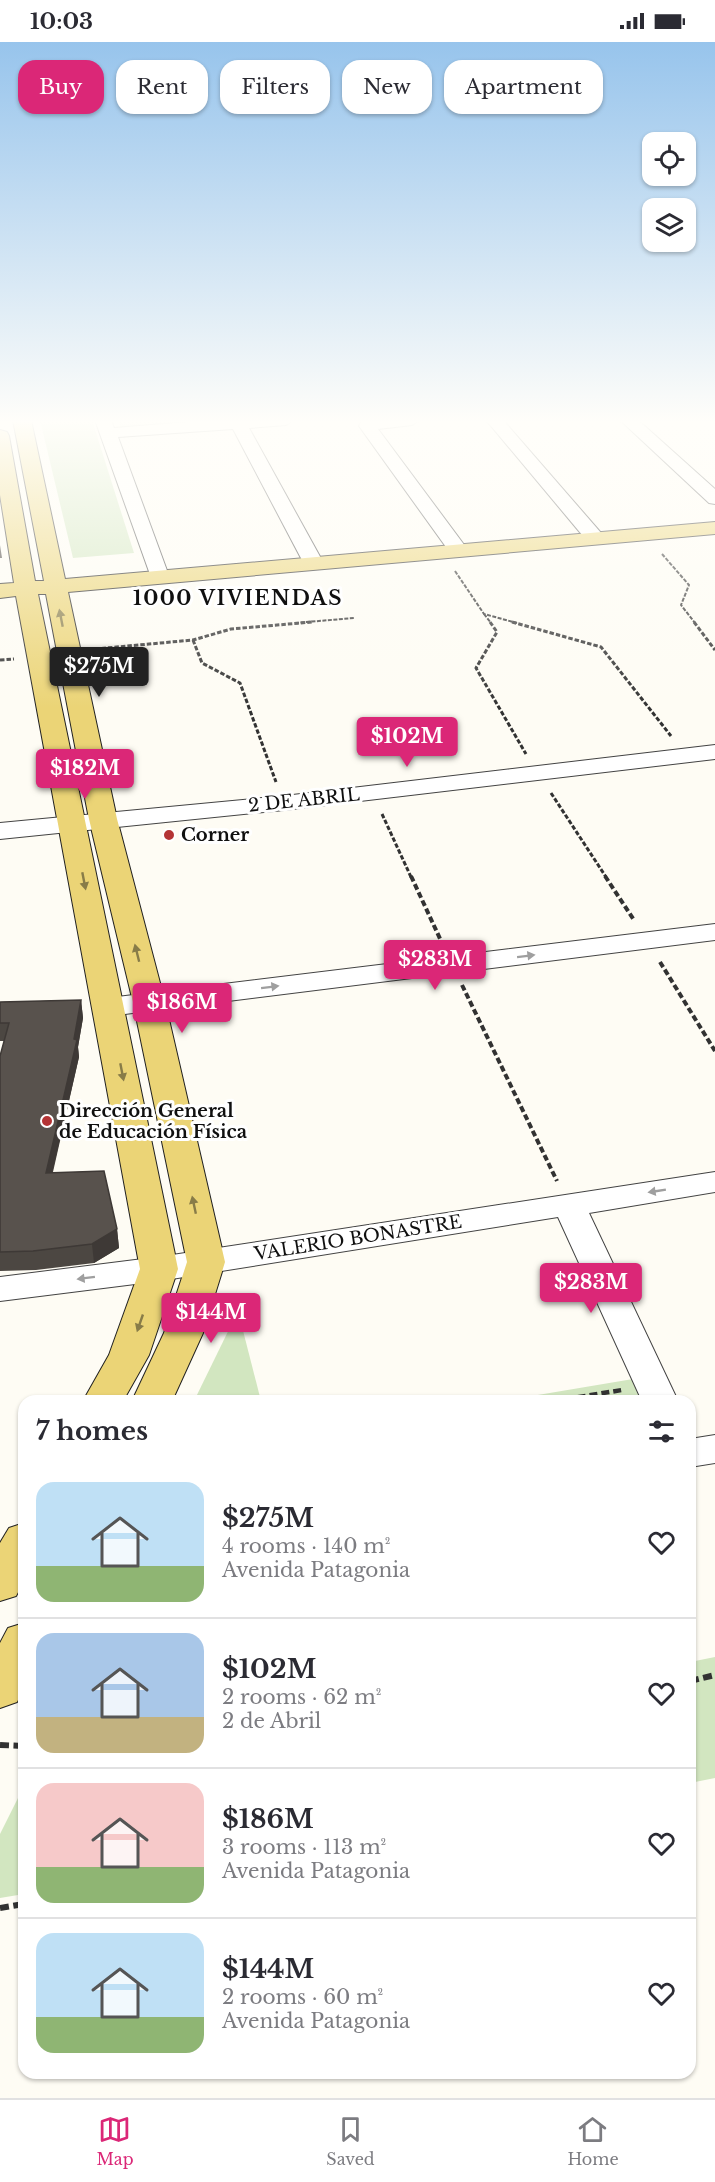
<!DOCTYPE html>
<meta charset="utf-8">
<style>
body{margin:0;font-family:"Libre Baskerville",serif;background:#f2f2f3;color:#2b2b33;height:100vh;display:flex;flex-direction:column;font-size:22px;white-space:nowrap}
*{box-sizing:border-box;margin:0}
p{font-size:20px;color:#7c7c81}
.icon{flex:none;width:33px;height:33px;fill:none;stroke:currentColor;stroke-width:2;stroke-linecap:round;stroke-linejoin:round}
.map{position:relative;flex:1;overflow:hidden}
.side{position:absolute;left:18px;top:1353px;width:678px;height:684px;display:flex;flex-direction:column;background:#fff;border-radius:18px;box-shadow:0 2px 4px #0004}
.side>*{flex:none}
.banner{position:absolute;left:18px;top:18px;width:680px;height:54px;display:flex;gap:12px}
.fabs{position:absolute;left:642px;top:90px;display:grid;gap:12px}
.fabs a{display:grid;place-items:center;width:54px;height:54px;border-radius:12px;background:#fff;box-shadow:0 2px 4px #0004;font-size:30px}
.price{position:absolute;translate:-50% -51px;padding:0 14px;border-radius:6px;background:#db2777;color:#fff;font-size:20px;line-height:39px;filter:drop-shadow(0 2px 3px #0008)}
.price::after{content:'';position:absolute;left:50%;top:36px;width:18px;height:14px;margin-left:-9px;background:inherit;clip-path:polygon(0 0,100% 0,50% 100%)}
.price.active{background:#222;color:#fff}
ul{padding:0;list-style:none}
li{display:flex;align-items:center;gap:18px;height:150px;padding:0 18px}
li+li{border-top:2px solid #e1e1e2}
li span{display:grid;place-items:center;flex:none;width:168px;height:120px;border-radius:18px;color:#555}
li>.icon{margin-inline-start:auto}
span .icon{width:72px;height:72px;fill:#fffc;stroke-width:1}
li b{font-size:26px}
h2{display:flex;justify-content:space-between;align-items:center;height:72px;padding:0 18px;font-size:26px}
.chip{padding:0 21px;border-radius:18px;background:#fff;box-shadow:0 2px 4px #0004;font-size:21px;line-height:54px}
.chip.active{background:#db2777;color:#fff}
.status{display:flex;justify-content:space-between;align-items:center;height:42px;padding:0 30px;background:#fff;direction:ltr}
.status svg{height:16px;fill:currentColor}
.menu{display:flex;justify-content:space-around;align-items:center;height:84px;border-top:2px solid #e1e1e2;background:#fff;font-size:16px;color:#7c7c81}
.menu a{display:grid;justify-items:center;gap:3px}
.menu .active{color:#db2777}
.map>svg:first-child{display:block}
</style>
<div class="status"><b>10:03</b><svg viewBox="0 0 49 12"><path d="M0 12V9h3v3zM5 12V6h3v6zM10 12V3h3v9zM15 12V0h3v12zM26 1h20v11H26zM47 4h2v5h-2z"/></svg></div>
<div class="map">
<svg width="715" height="2056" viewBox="0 0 715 2056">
<rect width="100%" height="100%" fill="#fefcf4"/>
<g fill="#d2e6c0">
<path d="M 40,378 L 92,378 L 134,511 L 73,516 Z"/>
<path d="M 118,378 L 246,378 L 121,388 Z"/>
<path d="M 238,1269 L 261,1359 L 194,1359 Z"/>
<path d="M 633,1337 L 644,1359 L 502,1359 Z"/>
<path d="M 715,1615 L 715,1736 L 690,1741 L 690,1620 Z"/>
<path d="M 24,1744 L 24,1852 L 0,1856 L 0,1792 Z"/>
</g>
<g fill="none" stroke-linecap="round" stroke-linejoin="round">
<g stroke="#434343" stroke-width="2">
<g id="minor">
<path d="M 95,378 L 111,378 L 114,386 L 214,378 L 294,378 L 286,383 L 249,386 L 323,520 L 320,524 L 306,524 L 303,520 L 233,387 L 118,395 L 169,534 L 166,538 L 152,538 Z"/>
<path d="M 372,378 L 420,378 L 412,383 L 378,387 L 465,504 L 468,508 L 465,512 L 451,512 L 359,384 L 361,380 Z"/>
<path d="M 486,378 L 503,378 L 602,492 L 604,496 L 602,500 L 588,500 Z"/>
<path d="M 620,378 L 638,378 L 715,447 L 715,462 L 709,461 Z"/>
<path d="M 715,703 L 715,717 L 284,768 L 0,797 L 0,781 L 284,754 Z"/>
<path d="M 715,882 L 715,898 L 109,974 L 99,971 L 95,965 L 99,959 L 109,956 Z"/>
<path d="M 715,1130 L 715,1150 L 589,1171 L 678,1359 L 642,1359 L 558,1175 L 159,1239 L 0,1259 L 0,1235 L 159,1215 Z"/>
<path d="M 715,1393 L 715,1421 L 690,1425 L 690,1397 Z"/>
</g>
</g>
<g stroke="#212121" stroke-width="2">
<g id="major">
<path d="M 13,378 L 31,378 L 65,537 L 715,480 L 715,492 L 68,550 L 117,777 L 165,960 L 225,1220 L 203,1291 L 172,1359 L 132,1359 L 164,1291 L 187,1220 L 133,960 L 89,777 L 46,552 L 38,552 L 178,1227 L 149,1313 L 123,1359 L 83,1359 L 109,1313 L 140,1227 L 16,554 L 0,556 L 0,542 L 14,541 L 0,453 L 0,388 L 7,390 L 9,394 L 35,539 L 44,539 Z"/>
<path d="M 24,1481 L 24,1539 L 16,1554 L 0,1559 L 0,1501 L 9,1486 Z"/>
<path d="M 24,1581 L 24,1646 L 17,1660 L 0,1666 L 0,1601 L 8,1586 Z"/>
</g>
</g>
<g stroke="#323232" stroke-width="2" stroke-dasharray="4 1.5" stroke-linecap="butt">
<path d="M 662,512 L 689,543 L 681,563 L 695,581"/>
<path d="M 455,529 L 484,572 L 517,581"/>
<path d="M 484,572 L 491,581"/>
<path d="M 295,581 L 354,576"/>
</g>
<g stroke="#323232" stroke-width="3" stroke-dasharray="4.5 2" stroke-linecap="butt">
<path d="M 490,580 L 497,590 L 476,626 L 526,712"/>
<path d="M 512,580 L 601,605 L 671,694"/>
<path d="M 694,580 L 715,608"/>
<path d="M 193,598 L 202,621 L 240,641 L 276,740"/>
<path d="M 95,607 L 193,598 L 231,587 L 312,580"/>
<path d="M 0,618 L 14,617"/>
<path d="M 551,751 L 606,835"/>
<path d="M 382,772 L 411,835"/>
</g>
<g stroke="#323232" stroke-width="4" stroke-dasharray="6 3" stroke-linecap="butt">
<path d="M 411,834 L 442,901"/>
<path d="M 605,834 L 634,878"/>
<path d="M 660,920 L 715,1009"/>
<path d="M 462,943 L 557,1139"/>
</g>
<path stroke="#323232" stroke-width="4.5" stroke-dasharray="8 4" stroke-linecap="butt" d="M 554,1359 L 622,1348"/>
<g stroke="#323232" stroke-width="6" stroke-dasharray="9 4.5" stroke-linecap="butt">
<path d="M 690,1639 L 715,1633"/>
<path d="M 0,1703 L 24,1704"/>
<path d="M 0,1866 L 24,1862"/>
</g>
<use href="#minor" fill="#fff" fill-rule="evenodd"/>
<use href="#major" fill="#ebd476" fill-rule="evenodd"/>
</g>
<path fill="#4c4742" d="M 81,958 L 83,976 L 78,1005 L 79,1015 L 53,1130 L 117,1187 L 119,1206 L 94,1221 L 36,1228 L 0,1229 L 0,1014 L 4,999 L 0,999 L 0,960 Z"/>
<g fill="#3e3936">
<path d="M 0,503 L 2,516 L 0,516 Z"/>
<path d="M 81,958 L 83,976 L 78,1005 L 79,1015 L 48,1149 L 46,1131 Z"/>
<path d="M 117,1187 L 119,1206 L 94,1221 L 92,1202 Z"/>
</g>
<path fill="#58524d" stroke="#3e3936" stroke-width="1.5" d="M 81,958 L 74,997 L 77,998 L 46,1131 L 104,1129 L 117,1187 L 92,1202 L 33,1209 L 0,1210 L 0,1014 L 9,981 L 0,981 L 0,960 Z"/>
<defs><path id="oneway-solid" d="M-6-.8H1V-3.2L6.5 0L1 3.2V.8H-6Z" transform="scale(1.5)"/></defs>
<g fill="#887c48">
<use href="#oneway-solid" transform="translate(61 576) rotate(-101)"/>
<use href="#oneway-solid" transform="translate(84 839) rotate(79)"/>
<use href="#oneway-solid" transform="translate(137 911) rotate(-104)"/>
<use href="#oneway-solid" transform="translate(122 1030) rotate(79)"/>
<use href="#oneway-solid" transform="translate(194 1163) rotate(-102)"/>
<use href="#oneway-solid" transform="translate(140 1281) rotate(109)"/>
</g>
<g fill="#9f9f9f">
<use href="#oneway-solid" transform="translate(526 914) rotate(-7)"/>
<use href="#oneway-solid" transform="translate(270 945) rotate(-7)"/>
<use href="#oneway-solid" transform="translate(657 1149) rotate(171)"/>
<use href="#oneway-solid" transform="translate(86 1236) rotate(173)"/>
</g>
<linearGradient id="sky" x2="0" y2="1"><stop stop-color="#97c4ec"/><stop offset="0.57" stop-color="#fffefa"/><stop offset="1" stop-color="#fffefa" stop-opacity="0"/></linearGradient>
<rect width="715" height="666" fill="url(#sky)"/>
<g fill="#b43435" stroke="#fff" stroke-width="2">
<circle cx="169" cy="793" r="6"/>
<circle cx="47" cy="1079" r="6"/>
</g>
<g text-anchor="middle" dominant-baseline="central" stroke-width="6" stroke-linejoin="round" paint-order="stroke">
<g font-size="18" fill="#101010" stroke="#fff">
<text transform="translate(304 758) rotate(-6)">2 DE ABRIL</text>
<text transform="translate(358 1196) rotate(-9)">VALERIO BONASTRE</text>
</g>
<g font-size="18" font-weight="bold" fill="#101010" stroke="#fff" text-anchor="start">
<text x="181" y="793">Corner</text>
<text x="59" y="1069">Dirección General<tspan x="59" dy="21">de Educación Física</tspan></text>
</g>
<g font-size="20" font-weight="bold" letter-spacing="1.5" fill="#101010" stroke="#fff">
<text x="238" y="556">1000 VIVIENDAS</text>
</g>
</g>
</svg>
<div class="fabs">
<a><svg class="icon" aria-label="locate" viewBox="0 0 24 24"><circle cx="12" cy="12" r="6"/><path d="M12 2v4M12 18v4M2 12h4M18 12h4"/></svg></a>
<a><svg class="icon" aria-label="layers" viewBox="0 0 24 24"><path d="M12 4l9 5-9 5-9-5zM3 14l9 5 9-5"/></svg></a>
</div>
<b class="price active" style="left:99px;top:656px">$275M</b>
<b class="price" style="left:407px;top:726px">$102M</b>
<b class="price" style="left:85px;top:758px">$182M</b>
<b class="price" style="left:435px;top:949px">$283M</b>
<b class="price" style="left:182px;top:992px">$186M</b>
<b class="price" style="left:591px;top:1272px">$283M</b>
<b class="price" style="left:211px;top:1302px">$144M</b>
<div class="banner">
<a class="chip active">Buy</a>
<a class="chip">Rent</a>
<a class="chip">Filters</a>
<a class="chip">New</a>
<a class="chip">Apartment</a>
</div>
<section class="side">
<h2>7 homes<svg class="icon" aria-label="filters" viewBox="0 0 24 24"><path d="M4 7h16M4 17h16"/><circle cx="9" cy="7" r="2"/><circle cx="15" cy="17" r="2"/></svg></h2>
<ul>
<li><span style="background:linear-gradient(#bfe0f5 70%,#8fb573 0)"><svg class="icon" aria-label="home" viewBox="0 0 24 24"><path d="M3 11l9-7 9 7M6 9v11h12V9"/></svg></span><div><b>$275M</b><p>4 rooms · 140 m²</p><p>Avenida Patagonia</p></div><svg class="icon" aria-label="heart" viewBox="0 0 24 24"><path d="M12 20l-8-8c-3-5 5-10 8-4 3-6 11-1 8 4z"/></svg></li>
<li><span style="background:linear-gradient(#a9c7e8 70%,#c2b280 0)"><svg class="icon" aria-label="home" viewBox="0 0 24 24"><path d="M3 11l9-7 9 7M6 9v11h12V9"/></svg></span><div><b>$102M</b><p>2 rooms · 62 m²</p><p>2 de Abril</p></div><svg class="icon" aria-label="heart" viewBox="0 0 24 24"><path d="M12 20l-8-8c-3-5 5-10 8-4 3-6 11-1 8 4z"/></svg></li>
<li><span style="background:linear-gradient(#f6c9c9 70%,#8fb573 0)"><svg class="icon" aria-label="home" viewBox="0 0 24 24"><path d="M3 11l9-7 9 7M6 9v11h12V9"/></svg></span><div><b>$186M</b><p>3 rooms · 113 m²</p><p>Avenida Patagonia</p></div><svg class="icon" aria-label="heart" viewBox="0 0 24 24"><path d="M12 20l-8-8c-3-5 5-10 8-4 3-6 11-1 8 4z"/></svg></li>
<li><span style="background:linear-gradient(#bfe0f5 70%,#8fb573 0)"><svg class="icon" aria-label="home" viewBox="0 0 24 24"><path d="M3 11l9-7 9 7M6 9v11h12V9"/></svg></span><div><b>$144M</b><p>2 rooms · 60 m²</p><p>Avenida Patagonia</p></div><svg class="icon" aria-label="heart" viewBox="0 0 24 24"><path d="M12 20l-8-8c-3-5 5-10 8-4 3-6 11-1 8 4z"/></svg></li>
</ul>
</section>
</div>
<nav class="menu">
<a class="active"><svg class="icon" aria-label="map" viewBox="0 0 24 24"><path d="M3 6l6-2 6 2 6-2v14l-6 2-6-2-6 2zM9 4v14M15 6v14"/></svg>Map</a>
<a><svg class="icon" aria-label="saved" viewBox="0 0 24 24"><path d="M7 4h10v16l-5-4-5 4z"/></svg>Saved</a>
<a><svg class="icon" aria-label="home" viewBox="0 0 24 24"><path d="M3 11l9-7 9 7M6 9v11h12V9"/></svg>Home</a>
</nav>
